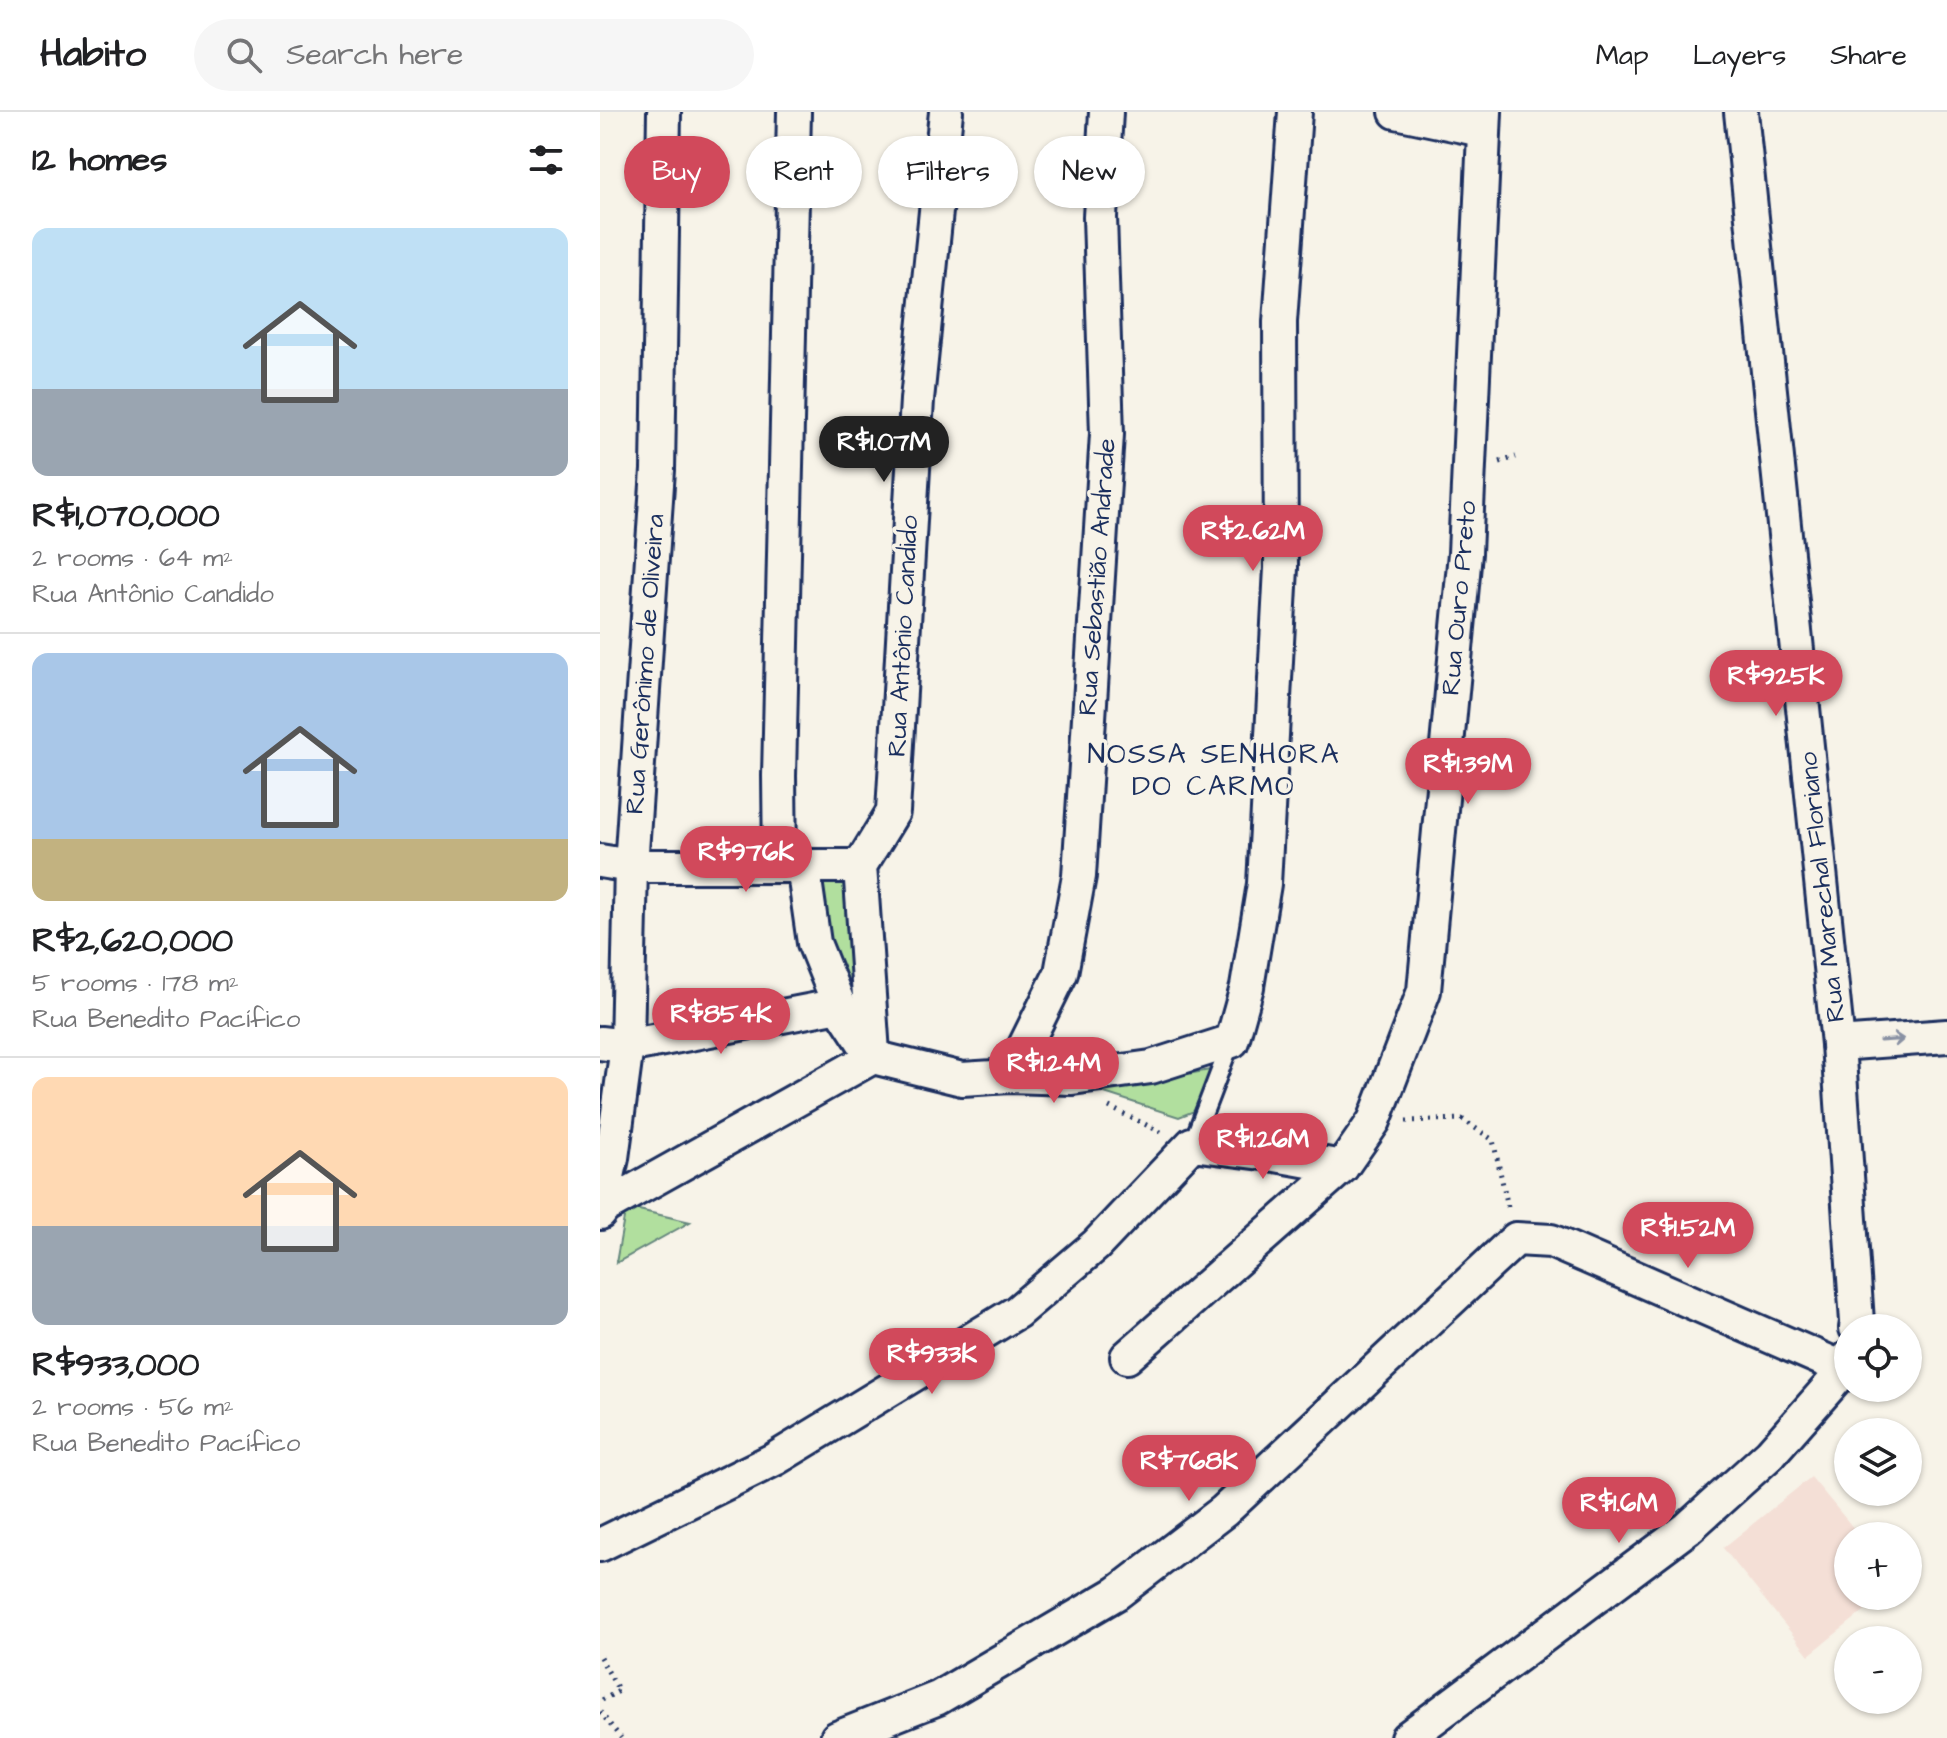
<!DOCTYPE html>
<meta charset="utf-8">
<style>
body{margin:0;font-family:"Architects Daughter",sans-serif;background:#f6f6f6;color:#202124;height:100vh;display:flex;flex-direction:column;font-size:30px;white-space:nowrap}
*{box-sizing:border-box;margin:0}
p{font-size:26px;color:#757577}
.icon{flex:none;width:44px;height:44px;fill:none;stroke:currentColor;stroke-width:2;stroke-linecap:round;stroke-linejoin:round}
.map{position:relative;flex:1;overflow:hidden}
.sheet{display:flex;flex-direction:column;background:#fff;width:600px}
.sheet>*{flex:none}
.guide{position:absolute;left:24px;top:24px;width:760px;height:72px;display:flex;gap:16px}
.tools{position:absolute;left:1234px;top:1202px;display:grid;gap:16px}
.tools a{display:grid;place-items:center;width:88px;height:88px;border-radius:50%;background:#fff;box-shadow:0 2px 6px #0004;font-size:40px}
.price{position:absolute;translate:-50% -68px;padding:0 18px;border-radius:28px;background:#d1495b;color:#fff;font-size:26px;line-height:52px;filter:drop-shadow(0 2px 4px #0008)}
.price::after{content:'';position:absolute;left:50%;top:48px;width:24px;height:18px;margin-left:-12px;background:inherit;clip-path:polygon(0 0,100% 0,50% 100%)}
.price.current{background:#222;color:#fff}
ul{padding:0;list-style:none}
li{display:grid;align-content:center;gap:16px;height:424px;padding:0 32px}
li+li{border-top:2px solid #e0e0e0}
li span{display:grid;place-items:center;height:248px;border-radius:16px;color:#555}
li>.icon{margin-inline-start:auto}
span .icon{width:144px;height:144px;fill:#fffc;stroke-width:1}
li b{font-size:34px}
h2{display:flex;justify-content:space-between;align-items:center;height:96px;padding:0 32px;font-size:34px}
.tag{padding:0 28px;border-radius:36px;background:#fff;box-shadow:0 2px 6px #0004;font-size:28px;line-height:72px}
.tag.current{background:#d1495b;color:#fff}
header{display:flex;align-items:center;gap:48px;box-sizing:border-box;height:112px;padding:0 40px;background:#fff;border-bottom:2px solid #e0e0e0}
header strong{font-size:38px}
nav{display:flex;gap:44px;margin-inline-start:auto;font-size:28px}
.search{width:560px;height:72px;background:#f6f6f6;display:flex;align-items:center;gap:20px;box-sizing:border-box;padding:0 28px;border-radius:44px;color:#757577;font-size:30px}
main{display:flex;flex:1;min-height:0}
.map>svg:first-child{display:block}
</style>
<header>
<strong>Habito</strong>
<div class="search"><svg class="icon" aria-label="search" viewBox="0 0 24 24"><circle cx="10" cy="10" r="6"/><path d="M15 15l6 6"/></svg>Search here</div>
<nav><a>Map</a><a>Layers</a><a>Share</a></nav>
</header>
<main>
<section class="sheet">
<h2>12 homes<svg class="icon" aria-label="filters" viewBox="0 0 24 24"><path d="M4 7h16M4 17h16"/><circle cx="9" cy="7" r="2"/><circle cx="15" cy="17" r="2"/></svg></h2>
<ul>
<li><span style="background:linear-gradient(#bfe0f5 65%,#9aa5b1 0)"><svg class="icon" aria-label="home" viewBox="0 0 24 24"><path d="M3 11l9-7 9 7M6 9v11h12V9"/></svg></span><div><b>R$1,070,000</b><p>2 rooms · 64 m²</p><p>Rua Antônio Candido</p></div></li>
<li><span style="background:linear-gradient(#a9c7e8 75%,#c2b280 0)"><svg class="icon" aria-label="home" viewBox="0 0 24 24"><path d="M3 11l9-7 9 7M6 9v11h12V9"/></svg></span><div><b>R$2,620,000</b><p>5 rooms · 178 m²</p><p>Rua Benedito Pacífico</p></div></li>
<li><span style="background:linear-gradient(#ffd9b3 60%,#9aa5b1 0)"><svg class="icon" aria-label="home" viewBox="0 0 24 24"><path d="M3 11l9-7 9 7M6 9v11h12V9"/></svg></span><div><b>R$933,000</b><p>2 rooms · 56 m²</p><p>Rua Benedito Pacífico</p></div></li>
</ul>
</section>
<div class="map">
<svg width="1347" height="1626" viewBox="0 0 1347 1626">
<rect width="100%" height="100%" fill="#f7f3e8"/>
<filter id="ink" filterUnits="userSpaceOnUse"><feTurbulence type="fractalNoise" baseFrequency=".0125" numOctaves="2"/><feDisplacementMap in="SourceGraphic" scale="16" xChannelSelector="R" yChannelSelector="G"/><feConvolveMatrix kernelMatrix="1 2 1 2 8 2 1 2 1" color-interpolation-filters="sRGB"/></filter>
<g filter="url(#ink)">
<path fill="#f4dfd6" d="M 1211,1365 L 1260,1424 L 1248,1424 L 1248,1484 L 1283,1484 L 1209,1543 L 1123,1436 Z"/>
<g fill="#b1df9e" stroke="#66877e" stroke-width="2">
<path d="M 248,768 L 255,885 C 228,849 225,814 222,771 Z"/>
<path d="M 616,957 L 602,996 L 579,1005 L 495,978 Z"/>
<path d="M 26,1095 L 90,1110 L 16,1151 Z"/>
</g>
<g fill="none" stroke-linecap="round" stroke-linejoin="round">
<g stroke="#1b2f5e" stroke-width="22">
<path id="lane" d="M 592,1032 L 631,930"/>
</g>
<g stroke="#1b2f5e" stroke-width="38">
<g id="street">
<path d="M 796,0 L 882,18"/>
<path d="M 1141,0 L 1238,932 L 1257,1210 L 1256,1216"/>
<path d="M 0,749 L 31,754 L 260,754"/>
<path d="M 180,754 L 179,664 L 194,0"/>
<path d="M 203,754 L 214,831 L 239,893 L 273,945 L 362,967 L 410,964 L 472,966 L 551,955 L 632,929 L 647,875 L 664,772 L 681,456 L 680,210 L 695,0"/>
<path d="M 0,931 L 27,934 L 239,893"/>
<path d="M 1238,932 L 1347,924"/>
<path d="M 273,941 L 260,754 L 293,700 L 317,288 L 346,0"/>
<path d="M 410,964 L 461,861 L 479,764 L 507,322 L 500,105 L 506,0"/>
<path d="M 1,1097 L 273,945"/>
<path d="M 0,1101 L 12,1046 L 27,934 L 31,754 L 58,358 L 64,0"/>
<path d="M 527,1245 L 742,1055 L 774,1009 L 824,879 L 865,441 L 885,0"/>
<path d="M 0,1433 L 175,1347 L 417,1200 L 496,1133 L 592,1032 L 670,1042 L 742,1055"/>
<path d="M 237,1626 L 338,1586 L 517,1481 L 624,1399 L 916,1127 L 951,1129 L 1245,1257"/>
<path d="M 807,1626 L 1088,1416 L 1170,1342 L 1245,1257 L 1248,1246"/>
</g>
</g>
<g stroke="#1b2f5e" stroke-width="5" stroke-dasharray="2 6" stroke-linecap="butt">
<path d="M 900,350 L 916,345"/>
<path d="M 509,995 L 561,1020"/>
<path d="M 806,1009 L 862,1007 L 893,1028 L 908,1095"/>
<path d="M 0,1545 L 19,1579 L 0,1589"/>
<path d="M 0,1600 L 21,1626"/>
</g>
<use href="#lane" stroke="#f7f3e8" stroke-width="16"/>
<use href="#street" stroke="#f7f3e8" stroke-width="32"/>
</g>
<defs><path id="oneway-shaft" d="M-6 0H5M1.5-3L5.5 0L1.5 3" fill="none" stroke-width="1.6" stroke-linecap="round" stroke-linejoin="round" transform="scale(2)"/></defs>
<use stroke="#8991a3" href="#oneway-shaft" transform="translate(1292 928) rotate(-4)"/>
</g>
<g text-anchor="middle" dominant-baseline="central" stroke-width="7" stroke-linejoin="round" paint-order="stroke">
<g font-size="26" fill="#1b2f5e" stroke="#f7f3e8">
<text transform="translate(497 465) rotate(-86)">Rua Sebastião Andrade</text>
<text transform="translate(859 486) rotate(-85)">Rua Ouro Preto</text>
<text transform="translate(303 524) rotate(-87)">Rua Antônio Candido</text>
<text transform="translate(45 552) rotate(-86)">Rua Gerônimo de Oliveira</text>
<text transform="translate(1222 775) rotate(-96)">Rua Marechal Floriano</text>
</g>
<g font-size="28" letter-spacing="2" fill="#1b2f5e" stroke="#f7f3e8">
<text x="614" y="642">NOSSA SENHORA<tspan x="614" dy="32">DO CARMO</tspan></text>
</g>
</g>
</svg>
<div class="tools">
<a><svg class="icon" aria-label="locate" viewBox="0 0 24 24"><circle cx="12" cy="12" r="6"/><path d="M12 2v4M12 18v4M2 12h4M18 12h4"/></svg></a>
<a><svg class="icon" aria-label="layers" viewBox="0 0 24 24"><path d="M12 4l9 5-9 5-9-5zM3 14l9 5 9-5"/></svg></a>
<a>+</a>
<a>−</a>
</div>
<b class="price current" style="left:284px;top:372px">R$1.07M</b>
<b class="price" style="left:653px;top:461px">R$2.62M</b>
<b class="price" style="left:1176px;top:606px">R$925K</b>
<b class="price" style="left:868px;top:694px">R$1.39M</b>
<b class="price" style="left:146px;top:782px">R$976K</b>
<b class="price" style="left:121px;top:944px">R$854K</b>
<b class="price" style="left:454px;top:993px">R$1.24M</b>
<b class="price" style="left:663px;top:1069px">R$1.26M</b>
<b class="price" style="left:1088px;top:1158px">R$1.52M</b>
<b class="price" style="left:332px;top:1284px">R$933K</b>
<b class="price" style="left:589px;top:1391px">R$768K</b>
<b class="price" style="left:1019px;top:1433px">R$1.6M</b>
<div class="guide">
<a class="tag current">Buy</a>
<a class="tag">Rent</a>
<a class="tag">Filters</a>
<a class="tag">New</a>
</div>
</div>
</main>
